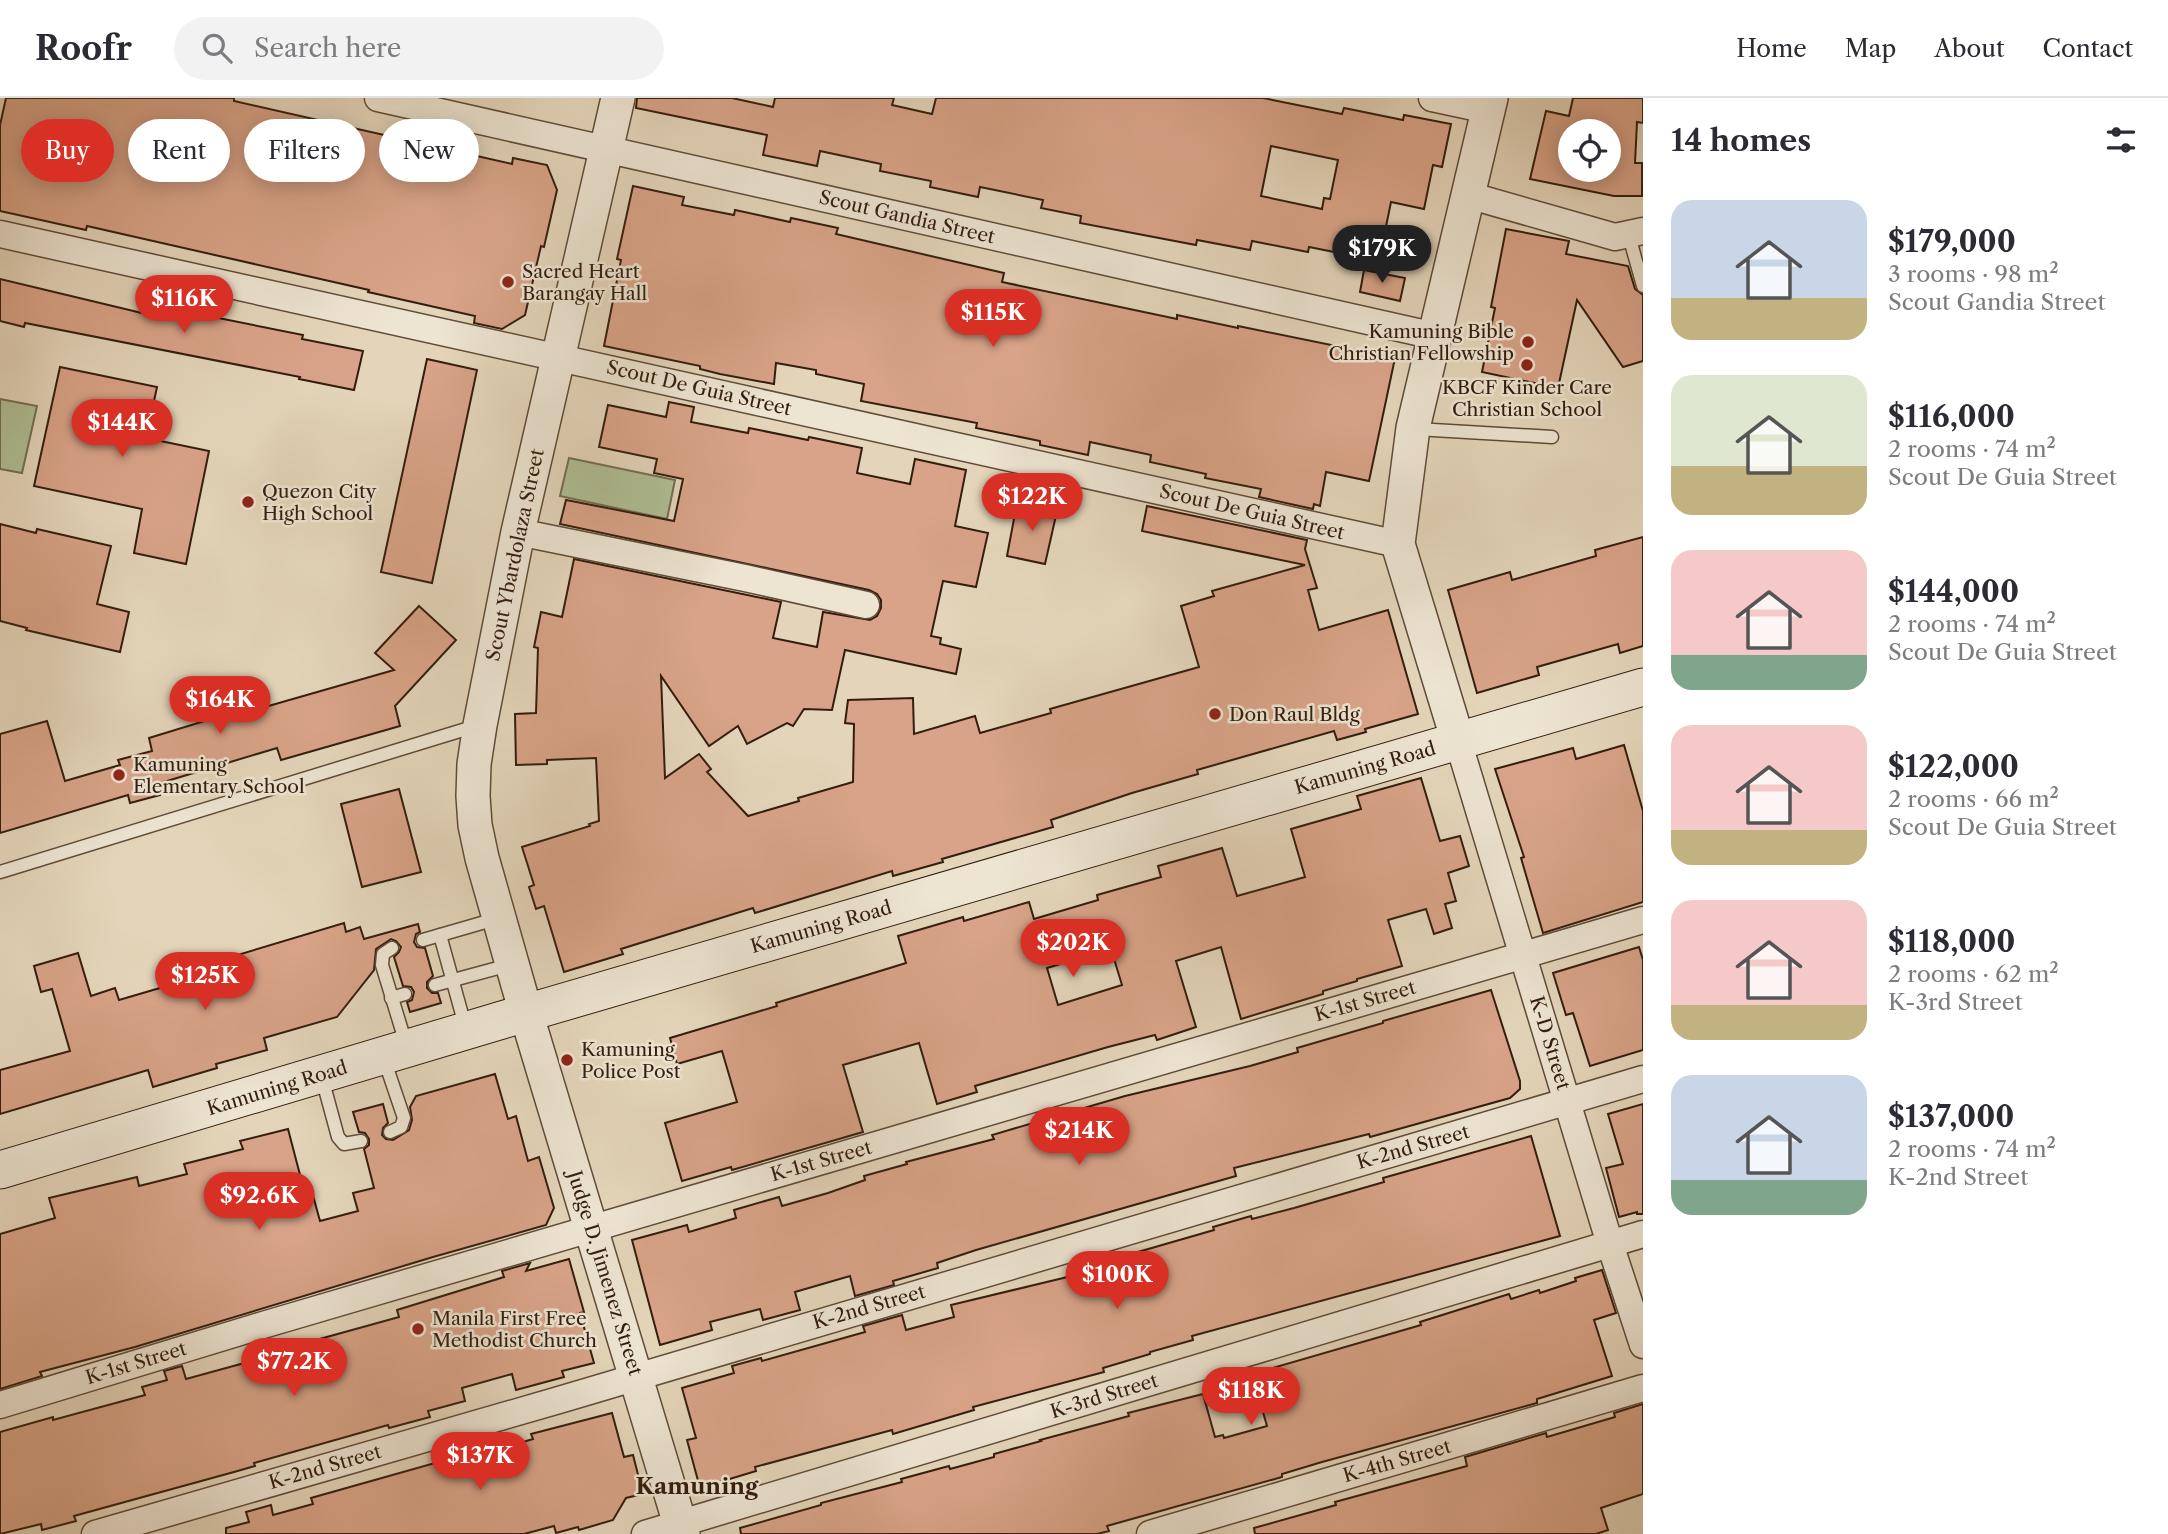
<!DOCTYPE html>
<meta charset="utf-8">
<style>
body{margin:0;font-family:"Libre Caslon Text",serif;background:#f2f2f3;color:#2b2b33;height:100vh;display:flex;flex-direction:column;font-size:26px;white-space:nowrap}
*{box-sizing:border-box;margin:0}
p{font-size:23px;color:#7c7c81}
.icon{flex:none;width:38px;height:38px;fill:none;stroke:currentColor;stroke-width:2;stroke-linecap:round;stroke-linejoin:round}
.map{position:relative;flex:1;overflow:hidden}
.drawer{display:flex;flex-direction:column;background:#fff;width:525px}
.drawer>*{flex:none}
.top-card{position:absolute;left:21px;top:21px;width:665px;height:63px;display:flex;gap:14px}
.controls{position:absolute;left:1558px;top:21px;display:grid;gap:14px}
.controls a{display:grid;place-items:center;width:63px;height:63px;border-radius:50%;background:#fff;box-shadow:0 4px 18px #0003;font-size:35px}
.price{position:absolute;translate:-50% -60px;padding:0 16px;border-radius:24px;background:#d93025;color:#fff;font-size:23px;line-height:46px;filter:drop-shadow(0 2px 4px #0008)}
.price::after{content:'';position:absolute;left:50%;top:42px;width:21px;height:16px;margin-left:-10px;background:inherit;clip-path:polygon(0 0,100% 0,50% 100%)}
.price.active{background:#222;color:#fff}
ul{padding:0;list-style:none}
li{display:flex;align-items:center;gap:21px;height:175px;padding:0 28px}
li span{display:grid;place-items:center;flex:none;width:196px;height:140px;border-radius:21px;color:#555}
li>.icon{margin-inline-start:auto}
span .icon{width:84px;height:84px;fill:#fffc;stroke-width:1}
li b{font-size:30px}
h2{display:flex;justify-content:space-between;align-items:center;height:84px;padding:0 28px;font-size:30px}
.chip{padding:0 24px;border-radius:32px;background:#fff;box-shadow:0 4px 18px #0003;font-size:24px;line-height:63px}
.chip.active{background:#d93025;color:#fff}
header{display:flex;align-items:center;gap:42px;box-sizing:border-box;height:98px;padding:0 35px;background:#fff;border-bottom:2px solid #e1e1e2}
header strong{font-size:33px}
nav{display:flex;gap:38px;margin-inline-start:auto;font-size:24px}
.search{width:490px;height:63px;background:#f2f2f3;display:flex;align-items:center;gap:18px;box-sizing:border-box;padding:0 24px;border-radius:38px;color:#7c7c81;font-size:26px}
main{display:flex;flex:1;min-height:0}
.map>svg:first-child{display:block}
</style>
<header>
<strong>Roofr</strong>
<div class="search"><svg class="icon" aria-label="search" viewBox="0 0 24 24"><circle cx="10" cy="10" r="6"/><path d="M15 15l6 6"/></svg>Search here</div>
<nav><a>Home</a><a>Map</a><a>About</a><a>Contact</a></nav>
</header>
<main>
<div class="map">
<svg width="1643" height="1436" viewBox="0 0 1643 1436">
<rect width="100%" height="100%" fill="#e4d5ba"/>
<filter id="stains"><feTurbulence type="fractalNoise" baseFrequency=".00286" numOctaves="4"/><feColorMatrix values="0 0 0 0 .2 0 0 0 0 .09 0 0 0 0 .02 0 0 0 .5 -.17"/></filter>
<radialGradient id="worn" r=".72"><stop offset=".6" stop-color="#630" stop-opacity="0"/><stop offset="1" stop-color="#630" stop-opacity=".3"/></radialGradient>
<g fill="#afbe94" stroke="#726e51" stroke-width="2">
<path d="M 0,301 L 37,308 L 22,375 L 0,371 Z"/>
<path d="M 569,360 L 675,382 L 667,421 L 560,398 Z"/>
</g>
<g fill="#d8a388" stroke="#341d0e" stroke-width="2" fill-rule="evenodd">
<path d="M 6,0 L 234,0 L 234,3 L 512,66 L 513,60 L 547,67 L 557,92 L 544,149 L 541,148 L 525,217 L 502,231 L 474,225 L 475,218 L 368,194 L 369,192 L 87,128 L 86,132 L 0,113 L 0,27 Z"/>
<path d="M 637,0 L 732,0 L 773,9 L 775,0 L 894,0 L 892,7 L 932,16 L 936,0 L 1263,0 L 1342,16 L 1344,10 L 1403,22 L 1404,17 L 1451,26 L 1442,69 L 1433,67 L 1424,111 L 1391,104 L 1379,163 L 1309,149 L 1308,154 L 1252,143 L 1250,152 L 1197,142 L 1196,147 L 1080,125 L 1081,118 L 1041,110 L 1043,102 L 980,89 L 978,99 L 930,89 L 931,83 L 880,73 L 881,66 L 820,53 L 817,68 L 763,57 L 767,37 L 636,10 ZM 1271,48 L 1338,62 L 1330,101 L 1324,100 L 1322,111 L 1261,98 Z"/>
<path d="M 1573,0 L 1643,0 L 1643,25 L 1637,24 L 1635,65 L 1642,65 L 1642,98 L 1614,98 L 1530,81 L 1546,13 L 1569,18 ZM 1570,33 L 1612,33 L 1609,72 L 1570,72 Z"/>
<path d="M 633,88 L 684,99 L 682,107 L 734,117 L 735,112 L 790,124 L 791,120 L 838,130 L 836,136 L 1004,175 L 1002,184 L 1177,221 L 1177,217 L 1238,230 L 1238,228 L 1395,260 L 1369,383 L 1326,374 L 1320,408 L 1314,406 L 1313,411 L 1259,399 L 1261,391 L 1205,380 L 1206,376 L 1150,364 L 1151,357 L 1090,344 L 1088,357 L 1040,347 L 1040,343 L 976,330 L 977,325 L 861,303 L 864,286 L 816,276 L 816,272 L 776,265 L 774,286 L 720,276 L 700,271 L 700,268 L 604,248 L 621,162 L 617,161 Z"/>
<path d="M 1506,131 L 1569,143 L 1566,156 L 1628,168 L 1635,191 L 1643,197 L 1643,263 L 1623,269 L 1577,202 L 1558,290 L 1482,274 L 1495,210 L 1491,209 Z"/>
<path d="M 1364,172 L 1405,180 L 1400,203 L 1360,194 Z"/>
<path d="M 0,181 L 146,216 L 148,206 L 303,237 L 302,241 L 363,253 L 354,292 L 299,281 L 300,279 L 25,225 L 24,229 L 0,223 Z"/>
<path d="M 427,261 L 477,272 L 432,485 L 381,474 Z"/>
<path d="M 60,269 L 157,289 L 146,340 L 209,353 L 186,466 L 134,455 L 142,411 L 34,388 Z"/>
<path d="M 669,304 L 694,309 L 691,324 L 748,335 L 749,330 L 808,342 L 809,339 L 862,350 L 857,375 L 910,386 L 915,361 L 966,372 L 955,428 L 988,435 L 976,489 L 943,483 L 931,538 L 941,540 L 940,546 L 961,551 L 956,576 L 845,552 L 832,612 L 804,611 L 793,628 L 787,625 L 747,646 L 738,628 L 709,648 L 661,578 L 665,680 L 699,656 L 711,671 L 707,674 L 748,718 L 799,703 L 798,700 L 853,684 L 854,626 L 845,625 L 848,602 L 913,600 L 914,636 L 975,618 L 980,635 L 1051,615 L 1050,611 L 1199,569 L 1181,508 L 1214,498 L 1212,493 L 1305,467 L 1142,433 L 1147,408 L 1307,442 L 1305,451 L 1317,490 L 1308,492 L 1319,532 L 1388,512 L 1418,616 L 1365,631 L 1366,634 L 1337,642 L 1334,633 L 1197,672 L 1198,676 L 1132,695 L 1051,722 L 1053,729 L 942,761 L 943,764 L 893,778 L 892,773 L 755,815 L 753,810 L 621,851 L 623,856 L 564,874 L 544,808 L 536,811 L 529,789 L 534,787 L 522,749 L 590,728 L 589,726 L 599,723 L 596,660 L 547,662 L 547,666 L 516,667 L 515,616 L 536,615 L 538,550 L 534,549 L 541,514 L 562,519 L 574,461 L 781,504 L 773,540 L 817,549 L 823,514 L 870,522 L 877,518 L 881,510 L 881,502 L 877,496 L 869,492 L 560,426 L 566,402 L 674,423 L 683,381 L 654,375 L 657,361 L 599,349 L 608,307 L 666,319 Z"/>
<path d="M 1017,405 L 1057,413 L 1045,466 L 1007,458 Z"/>
<path d="M 0,426 L 36,435 L 37,431 L 111,448 L 97,506 L 129,514 L 120,554 L 26,532 L 27,530 L 0,523 Z"/>
<path d="M 1643,439 L 1643,548 L 1620,555 L 1618,546 L 1537,569 L 1539,577 L 1477,595 L 1448,492 L 1510,474 L 1512,482 L 1596,458 L 1595,452 Z"/>
<path d="M 419,508 L 456,542 L 395,608 L 400,628 L 281,662 L 277,650 L 157,686 L 160,697 L 130,705 L 128,697 L 0,735 L 0,636 L 47,623 L 65,683 L 120,667 L 118,662 L 152,653 L 149,640 L 257,607 L 258,611 L 394,572 L 375,555 Z"/>
<path d="M 1624,647 L 1643,713 L 1643,804 L 1543,835 L 1521,760 L 1524,759 L 1495,671 L 1573,650 L 1576,661 Z"/>
<path d="M 1421,680 L 1440,743 L 1460,738 L 1469,768 L 1448,775 L 1456,803 L 1445,806 L 1452,830 L 1434,836 L 1426,811 L 1388,822 L 1402,868 L 1357,881 L 1357,883 L 1323,893 L 1323,896 L 1241,921 L 1221,849 L 1176,863 L 1196,929 L 1157,942 L 1155,937 L 1108,949 L 975,988 L 977,994 L 937,1006 L 919,945 L 843,967 L 863,1034 L 732,1072 L 731,1069 L 682,1083 L 665,1025 L 737,1004 L 722,953 L 677,966 L 670,940 L 777,908 L 776,905 L 906,865 L 898,838 L 963,819 L 964,823 L 1029,804 L 1034,821 L 1098,802 L 1097,797 L 1161,779 L 1158,768 L 1222,750 L 1237,798 L 1305,779 L 1291,731 L 1361,711 L 1357,698 ZM 1111,851 L 1122,887 L 1058,907 L 1047,870 Z"/>
<path d="M 399,691 L 421,774 L 362,789 L 341,706 Z"/>
<path d="M 344,825 L 346,834 L 360,829 L 364,841 L 418,826 L 420,834 L 416,836 L 414,844 L 417,849 L 425,850 L 433,878 L 427,884 L 427,890 L 432,895 L 438,895 L 441,905 L 410,914 L 407,904 L 412,902 L 414,894 L 411,889 L 403,888 L 394,859 L 399,854 L 401,849 L 396,843 L 391,841 L 376,851 L 374,872 L 337,919 L 264,940 L 267,952 L 216,966 L 217,970 L 153,989 L 148,972 L 0,1016 L 0,972 L 70,953 L 52,891 L 41,894 L 34,868 L 78,855 L 91,898 L 115,890 L 119,902 L 194,880 L 191,871 Z"/>
<path d="M 1639,849 L 1643,862 L 1643,952 L 1590,968 L 1573,915 L 1566,917 L 1553,875 Z"/>
<path d="M 1491,892 L 1520,983 L 1520,991 L 1510,1000 L 1370,1039 L 1369,1036 L 1234,1070 L 1236,1078 L 976,1152 L 937,1165 L 938,1170 L 893,1183 L 894,1187 L 855,1198 L 850,1178 L 795,1194 L 800,1212 L 763,1222 L 760,1211 L 710,1224 L 712,1232 L 660,1247 L 632,1142 L 687,1127 L 689,1134 L 736,1120 L 734,1112 L 779,1099 L 782,1108 L 828,1095 L 865,1082 L 864,1078 L 907,1066 L 906,1064 L 994,1041 L 992,1037 L 1125,998 L 1250,968 L 1298,954 L 1297,950 L 1383,925 L 1383,923 Z"/>
<path d="M 495,976 L 508,1021 L 516,1018 L 528,1063 L 539,1059 L 554,1110 L 546,1127 L 433,1159 L 135,1249 L 40,1274 L 42,1278 L 0,1291 L 0,1136 L 55,1120 L 49,1100 L 137,1079 L 139,1088 L 187,1076 L 184,1066 L 243,1051 L 240,1043 L 288,1031 L 305,1096 L 312,1094 L 320,1123 L 358,1113 L 353,1095 L 374,1090 L 364,1051 L 369,1047 L 369,1041 L 365,1035 L 359,1034 L 353,1014 L 383,1006 L 388,1025 L 383,1030 L 382,1037 L 386,1041 L 393,1042 L 409,1032 L 412,1022 L 410,1009 L 416,998 Z"/>
<path d="M 1643,1006 L 1643,1116 L 1637,1116 L 1637,1114 L 1619,1119 L 1606,1070 L 1623,1066 L 1608,1016 Z"/>
<path d="M 1531,1038 L 1560,1138 L 1192,1238 L 1193,1242 L 1150,1254 L 1150,1256 L 1103,1270 L 1104,1274 L 973,1309 L 974,1312 L 893,1336 L 892,1332 L 755,1369 L 756,1373 L 700,1390 L 687,1342 L 696,1340 L 682,1290 L 734,1275 L 732,1268 L 761,1260 L 762,1263 L 865,1234 L 863,1228 L 902,1217 L 906,1232 L 954,1219 L 951,1207 L 1080,1176 L 1079,1171 L 1214,1132 L 1213,1129 L 1251,1118 L 1252,1121 L 1294,1110 L 1384,1084 L 1383,1080 Z"/>
<path d="M 569,1161 L 584,1214 L 580,1215 L 594,1265 L 562,1273 L 564,1279 L 516,1292 L 512,1276 L 462,1290 L 465,1303 L 428,1313 L 430,1319 L 389,1330 L 388,1327 L 254,1365 L 255,1368 L 234,1374 L 74,1418 L 76,1423 L 42,1432 L 41,1426 L 0,1436 L 0,1334 L 53,1319 L 53,1322 L 145,1297 L 142,1289 L 167,1282 L 164,1273 L 182,1268 L 186,1281 L 248,1264 L 249,1267 L 318,1248 L 316,1242 L 399,1219 L 397,1212 L 504,1179 L 502,1173 L 530,1165 L 526,1173 Z"/>
<path d="M 1602,1172 L 1616,1215 L 1594,1222 L 1612,1278 L 1537,1301 L 1537,1305 L 1322,1364 L 1282,1376 L 1282,1379 L 1107,1428 L 1109,1433 L 1097,1436 L 741,1436 L 740,1430 L 821,1407 L 821,1405 L 902,1384 L 901,1381 L 949,1368 L 950,1371 L 994,1359 L 994,1356 L 1041,1343 L 1040,1342 L 1129,1318 L 1128,1315 L 1203,1296 L 1215,1339 L 1223,1337 L 1224,1340 L 1267,1328 L 1252,1276 L 1421,1227 L 1420,1224 L 1509,1196 L 1511,1201 L 1539,1192 L 1540,1195 L 1576,1183 L 1575,1180 Z"/>
<path d="M 1643,1306 L 1643,1396 L 1601,1410 L 1608,1432 L 1596,1436 L 1255,1436 L 1254,1430 L 1336,1407 L 1335,1404 L 1467,1368 L 1465,1359 L 1546,1335 L 1547,1339 L 1615,1319 L 1614,1315 Z"/>
<path d="M 612,1315 L 624,1359 L 633,1357 L 643,1396 L 626,1400 L 613,1422 L 579,1432 L 578,1429 L 556,1435 L 554,1428 L 524,1436 L 226,1436 L 226,1430 L 249,1424 L 246,1414 L 271,1407 L 273,1417 L 313,1406 L 311,1400 L 442,1363 L 443,1368 L 533,1341 L 531,1336 Z"/>
</g>
<g fill="none" stroke-linecap="round" stroke-linejoin="round">
<g stroke="#604b39" stroke-width="15">
<g id="service">
<path d="M 1629,138 L 1643,188"/>
<path d="M 1416,331 L 1552,339"/>
<path d="M 0,774 L 476,628"/>
<path d="M 440,837 L 466,931"/>
<path d="M 423,842 L 499,820"/>
<path d="M 392,850 L 383,856 L 382,867 L 406,946"/>
<path d="M 435,887 L 509,867"/>
<path d="M 391,900 L 405,896"/>
<path d="M 384,961 L 404,1020 L 401,1029 L 390,1034"/>
<path d="M 322,980 L 338,1039 L 344,1046 L 361,1043"/>
</g>
</g>
<g stroke="#604b39" stroke-width="29">
<g id="minor">
<path d="M 378,0 L 1435,238"/>
<path d="M 1432,0 L 1488,12"/>
<path d="M 1468,97 L 1615,139 L 1643,133"/>
<path d="M 0,136 L 1398,446"/>
<path d="M 518,434 L 745,480 L 866,507"/>
<path d="M 1458,643 L 1610,1146 L 1643,1247"/>
<path d="M 0,1307 L 263,1227 L 1643,822"/>
<path d="M 95,1436 L 559,1302 L 1643,981"/>
<path d="M 645,1436 L 1643,1136"/>
<path d="M 1150,1436 L 1643,1290"/>
</g>
</g>
<g stroke="#604b39" stroke-width="36">
<g id="tertiary">
<path d="M 618,0 L 518,434 L 480,627 L 474,666 L 473,698 L 475,727 L 482,760 L 526,915 L 683,1436"/>
<path d="M 1458,643 L 1398,446 L 1413,330 L 1491,0"/>
</g>
</g>
<g stroke="#341d0e" stroke-width="39">
<path id="secondary" d="M 0,1072 L 502,922 L 1643,589"/>
</g>
<use href="#service" stroke="#ede4d2" stroke-width="12"/>
<use href="#minor" stroke="#ede4d2" stroke-width="26"/>
<use href="#tertiary" stroke="#ede4d2" stroke-width="33"/>
<use href="#secondary" stroke="#ede4d2" stroke-width="37"/>
</g>
<g fill="#8f2418" stroke="#ede4d2" stroke-width="2.5">
<circle cx="508" cy="184" r="7"/>
<circle cx="1528" cy="244" r="7"/>
<circle cx="1527" cy="267" r="7"/>
<circle cx="248" cy="404" r="7"/>
<circle cx="1215" cy="616" r="7"/>
<circle cx="119" cy="677" r="7"/>
<circle cx="567" cy="962" r="7"/>
<circle cx="418" cy="1231" r="7"/>
</g>
<g text-anchor="middle" dominant-baseline="central" stroke-width="5" stroke-linejoin="round" paint-order="stroke">
<g font-size="19" fill="#341d0e" stroke="#ede4d2">
<text transform="translate(907 119) rotate(13)">Scout Gandia Street</text>
<text transform="translate(699 290) rotate(13)">Scout De Guia Street</text>
<text transform="translate(1252 414) rotate(13)">Scout De Guia Street</text>
<text transform="translate(515 457) rotate(-78)">Scout Ybardolaza Street</text>
<text transform="translate(1365 670) rotate(-16)">Kamuning Road</text>
<text transform="translate(821 829) rotate(-16)">Kamuning Road</text>
<text transform="translate(1365 903) rotate(-16)">K-1st Street</text>
<text transform="translate(1550 945) rotate(73)">K-D Street</text>
<text transform="translate(277 990) rotate(-17)">Kamuning Road</text>
<text transform="translate(1413 1049) rotate(-16)">K-2nd Street</text>
<text transform="translate(821 1063) rotate(-16)">K-1st Street</text>
<text transform="translate(605 1175) rotate(73)">Judge D. Jimenez Street</text>
<text transform="translate(869 1209) rotate(-16)">K-2nd Street</text>
<text transform="translate(136 1265) rotate(-17)">K-1st Street</text>
<text transform="translate(1104 1298) rotate(-17)">K-3rd Street</text>
<text transform="translate(1397 1363) rotate(-16)">K-4th Street</text>
<text transform="translate(325 1369) rotate(-16)">K-2nd Street</text>
</g>
<g font-size="19" fill="#341d0e" stroke="#ede4d2" text-anchor="start">
<text x="522" y="173">Sacred Heart<tspan x="522" dy="22">Barangay Hall</tspan></text>
<text x="1514" y="233" text-anchor="end">Kamuning Bible<tspan x="1514" dy="22">Christian Fellowship</tspan></text>
<text x="1527" y="289" text-anchor="middle">KBCF Kinder Care<tspan x="1527" dy="22">Christian School</tspan></text>
<text x="262" y="393">Quezon City<tspan x="262" dy="22">High School</tspan></text>
<text x="1229" y="616">Don Raul Bldg</text>
<text x="133" y="666">Kamuning<tspan x="133" dy="22">Elementary School</tspan></text>
<text x="581" y="951">Kamuning<tspan x="581" dy="22">Police Post</tspan></text>
<text x="432" y="1220">Manila First Free<tspan x="432" dy="22">Methodist Church</tspan></text>
</g>
<g font-size="23" font-weight="bold" fill="#341d0e" stroke="#ede4d2">
<text x="697" y="1388">Kamuning</text>
</g>
</g>
<rect width="100%" height="100%" filter="url(#stains)"/>
<rect width="100%" height="100%" fill="url(#worn)"/>
</svg>
<div class="controls">
<a><svg class="icon" aria-label="locate" viewBox="0 0 24 24"><circle cx="12" cy="12" r="6"/><path d="M12 2v4M12 18v4M2 12h4M18 12h4"/></svg></a>
</div>
<b class="price active" style="left:1382px;top:187px">$179K</b>
<b class="price" style="left:184px;top:237px">$116K</b>
<b class="price" style="left:993px;top:251px">$115K</b>
<b class="price" style="left:122px;top:361px">$144K</b>
<b class="price" style="left:1032px;top:435px">$122K</b>
<b class="price" style="left:220px;top:638px">$164K</b>
<b class="price" style="left:1073px;top:881px">$202K</b>
<b class="price" style="left:205px;top:914px">$125K</b>
<b class="price" style="left:1079px;top:1069px">$214K</b>
<b class="price" style="left:259px;top:1134px">$92.6K</b>
<b class="price" style="left:1117px;top:1213px">$100K</b>
<b class="price" style="left:294px;top:1300px">$77.2K</b>
<b class="price" style="left:1251px;top:1329px">$118K</b>
<b class="price" style="left:480px;top:1394px">$137K</b>
<div class="top-card">
<a class="chip active">Buy</a>
<a class="chip">Rent</a>
<a class="chip">Filters</a>
<a class="chip">New</a>
</div>
</div>
<section class="drawer">
<h2>14 homes<svg class="icon" aria-label="filters" viewBox="0 0 24 24"><path d="M4 7h16M4 17h16"/><circle cx="9" cy="7" r="2"/><circle cx="15" cy="17" r="2"/></svg></h2>
<ul>
<li><span style="background:linear-gradient(#c9d6e8 70%,#c2b280 0)"><svg class="icon" aria-label="home" viewBox="0 0 24 24"><path d="M3 11l9-7 9 7M6 9v11h12V9"/></svg></span><div><b>$179,000</b><p>3 rooms · 98 m²</p><p>Scout Gandia Street</p></div></li>
<li><span style="background:linear-gradient(#dfe7d0 65%,#c2b280 0)"><svg class="icon" aria-label="home" viewBox="0 0 24 24"><path d="M3 11l9-7 9 7M6 9v11h12V9"/></svg></span><div><b>$116,000</b><p>2 rooms · 74 m²</p><p>Scout De Guia Street</p></div></li>
<li><span style="background:linear-gradient(#f6c9c9 75%,#7fa58c 0)"><svg class="icon" aria-label="home" viewBox="0 0 24 24"><path d="M3 11l9-7 9 7M6 9v11h12V9"/></svg></span><div><b>$144,000</b><p>2 rooms · 74 m²</p><p>Scout De Guia Street</p></div></li>
<li><span style="background:linear-gradient(#f6c9c9 75%,#c2b280 0)"><svg class="icon" aria-label="home" viewBox="0 0 24 24"><path d="M3 11l9-7 9 7M6 9v11h12V9"/></svg></span><div><b>$122,000</b><p>2 rooms · 66 m²</p><p>Scout De Guia Street</p></div></li>
<li><span style="background:linear-gradient(#f6c9c9 75%,#c2b280 0)"><svg class="icon" aria-label="home" viewBox="0 0 24 24"><path d="M3 11l9-7 9 7M6 9v11h12V9"/></svg></span><div><b>$118,000</b><p>2 rooms · 62 m²</p><p>K-3rd Street</p></div></li>
<li><span style="background:linear-gradient(#c9d6e8 75%,#7fa58c 0)"><svg class="icon" aria-label="home" viewBox="0 0 24 24"><path d="M3 11l9-7 9 7M6 9v11h12V9"/></svg></span><div><b>$137,000</b><p>2 rooms · 74 m²</p><p>K-2nd Street</p></div></li>
</ul>
</section>
</main>
